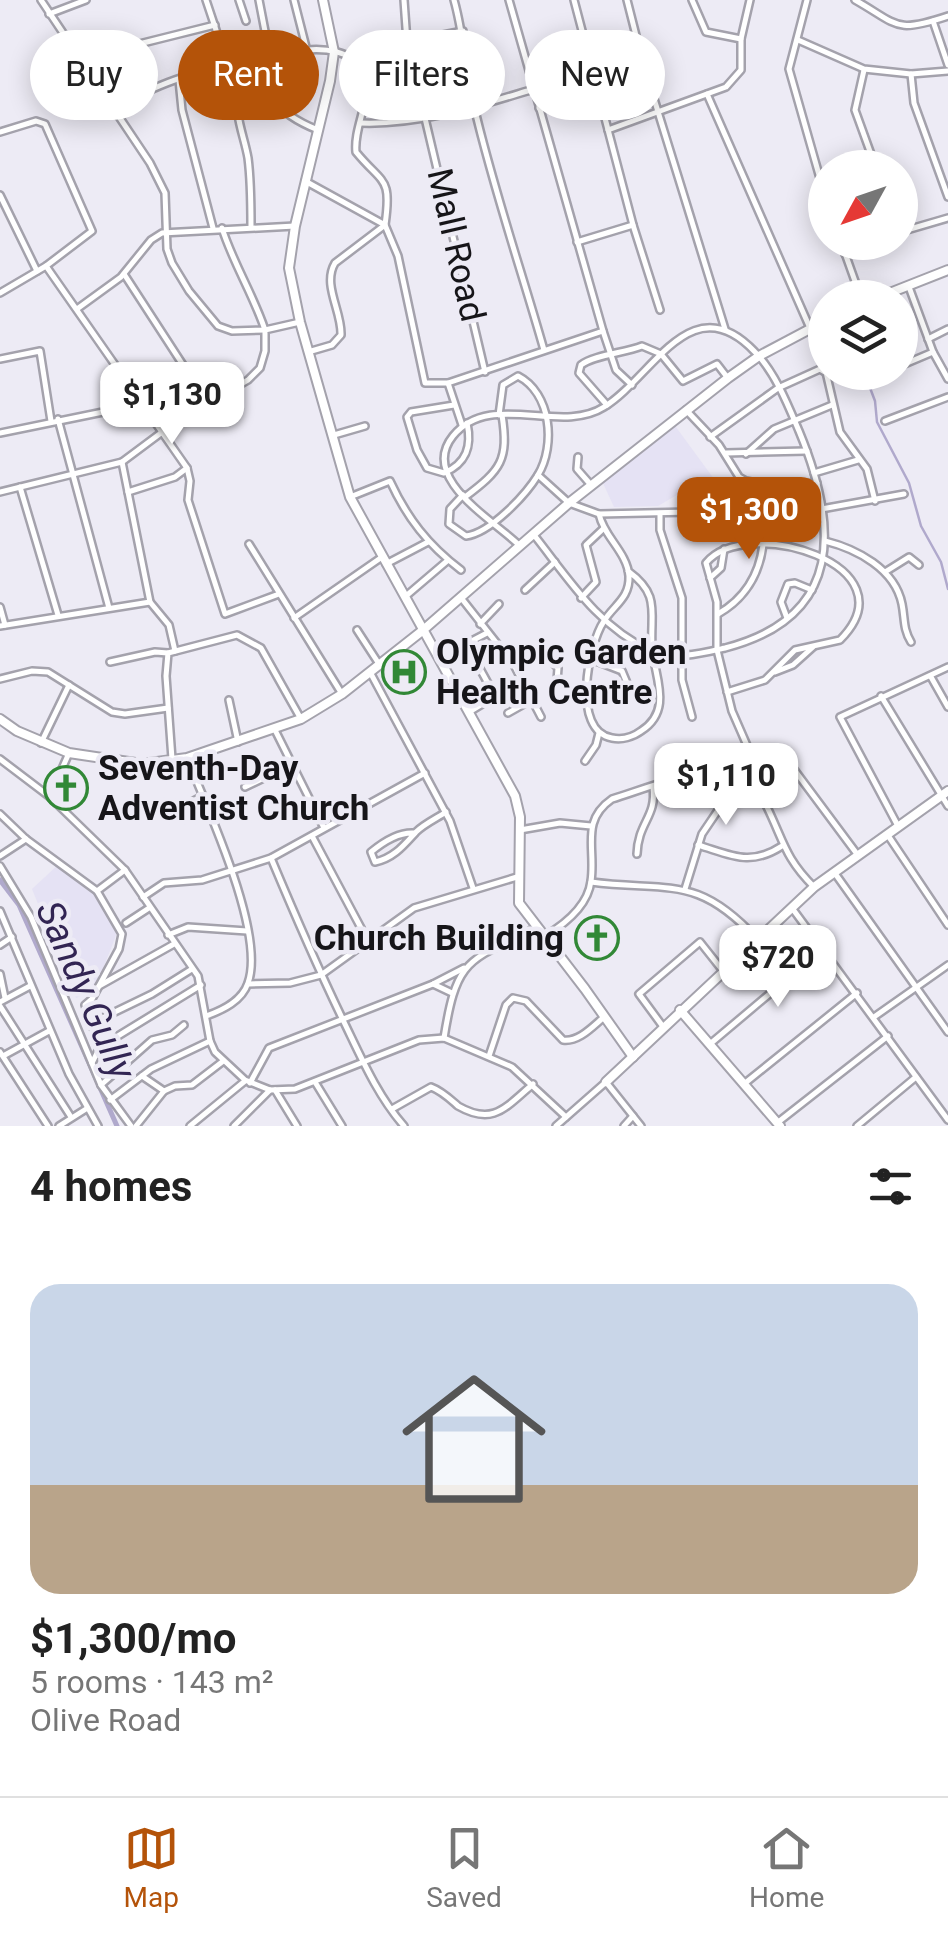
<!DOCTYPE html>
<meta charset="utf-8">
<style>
body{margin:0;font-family:Roboto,sans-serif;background:#f2f2f2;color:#222;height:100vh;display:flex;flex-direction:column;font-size:38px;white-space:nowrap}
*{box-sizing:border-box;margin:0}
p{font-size:32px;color:#767676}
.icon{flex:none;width:55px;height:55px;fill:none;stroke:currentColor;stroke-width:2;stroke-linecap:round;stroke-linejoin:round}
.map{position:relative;height:1126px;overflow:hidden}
.panel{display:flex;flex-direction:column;background:#fff;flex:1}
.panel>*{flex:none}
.hud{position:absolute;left:30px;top:30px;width:890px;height:90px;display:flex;gap:20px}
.needle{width:65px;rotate:230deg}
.tools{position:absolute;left:808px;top:150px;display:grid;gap:20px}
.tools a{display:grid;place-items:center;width:110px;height:110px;border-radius:50%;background:#fff;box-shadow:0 5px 25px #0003;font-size:50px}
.price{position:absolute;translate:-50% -85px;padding:0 22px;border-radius:20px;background:#fff;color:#222;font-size:32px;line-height:65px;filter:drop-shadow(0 2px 5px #0008)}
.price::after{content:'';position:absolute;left:50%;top:60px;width:30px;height:22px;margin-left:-15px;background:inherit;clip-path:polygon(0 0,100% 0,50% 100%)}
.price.selected{background:#b45309;color:#fff}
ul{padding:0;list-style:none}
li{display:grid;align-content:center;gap:20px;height:530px;padding:0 30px}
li+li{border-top:2px solid #e0e0e0}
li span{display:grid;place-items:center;height:310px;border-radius:30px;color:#555}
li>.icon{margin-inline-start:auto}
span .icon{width:180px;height:180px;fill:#fffc;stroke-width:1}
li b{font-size:42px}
h2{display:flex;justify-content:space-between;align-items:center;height:120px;padding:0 30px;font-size:42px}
.chip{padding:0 35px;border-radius:45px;background:#fff;box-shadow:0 5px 25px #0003;font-size:35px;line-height:90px}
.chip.selected{background:#b45309;color:#fff}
.menu{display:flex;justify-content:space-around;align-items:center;height:140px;border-top:2px solid #e0e0e0;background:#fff;font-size:28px;color:#767676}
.menu a{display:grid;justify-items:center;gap:5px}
.menu .selected{color:#b45309}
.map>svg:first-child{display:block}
</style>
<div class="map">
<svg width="948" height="1126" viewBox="0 0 948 1126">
<rect width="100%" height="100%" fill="#edebf5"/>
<g fill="#e5e2f4">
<path d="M 673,423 L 725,494 L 693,504 L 682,492 L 658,506 L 614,507 L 602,481 Z"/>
<path d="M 59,864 L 91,890 L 117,933 L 101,974 L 87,994 L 76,998 L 32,889 Z"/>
</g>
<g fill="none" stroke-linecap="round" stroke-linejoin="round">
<path stroke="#b0a9cc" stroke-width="2.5" d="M 864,372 L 875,401 L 877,422 L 909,483 L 921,526 L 941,562 L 948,589"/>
<path stroke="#b0a9cc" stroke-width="5" d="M 0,880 L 19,905 L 117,1126"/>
<g stroke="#a4a2ac" stroke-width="10">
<g id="minor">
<path d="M 41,0 L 150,163 L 165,193 L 167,249 L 172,263 L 189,291 L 218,326 L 232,331 L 265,330 C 253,294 233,263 222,228"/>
<path d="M 206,0 L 230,72"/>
<path d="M 239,0 L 246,21"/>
<path d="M 259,0 L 270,57"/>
<path d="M 294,0 L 307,51"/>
<path d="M 404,0 L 407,42 L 485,372"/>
<path d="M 454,0 C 464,35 465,70 474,106 C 493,188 521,269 544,350"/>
<path d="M 509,0 L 603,331 L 616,370 L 632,385"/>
<path d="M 574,0 L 633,225 L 660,310"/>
<path d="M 627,0 L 643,63 L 725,329"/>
<path d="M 692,0 L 706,32 L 741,39"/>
<path d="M 807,0 L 789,69 L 825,196"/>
<path d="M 855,0 C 899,25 894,34 948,16"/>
<path d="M 49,14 L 86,0"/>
<path d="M 933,21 L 948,65"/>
<path d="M 798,40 L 864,69 L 911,74 L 948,71"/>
<path d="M 408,42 L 463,31"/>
<path d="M 79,59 L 215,25"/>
<path d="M 864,70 L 855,110 L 876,168"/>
<path d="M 911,74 L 914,103 L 948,197"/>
<path d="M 179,80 L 182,110 L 213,228"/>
<path d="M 707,94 L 810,328"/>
<path d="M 112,108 C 146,92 211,55 247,80 C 276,100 280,115 318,130"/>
<path d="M 539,108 L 597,93"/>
<path d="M 361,123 C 421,125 477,106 534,89"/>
<path d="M 608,130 L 726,87 L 741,70 L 741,39 L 750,0"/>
<path d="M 0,132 L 36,121 L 45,124 L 92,231 L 46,266 L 0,293"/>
<path d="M 305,181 L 385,225 L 398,256 L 425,383 L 448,383 L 603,331"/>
<path d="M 0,195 L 37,271"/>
<path d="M 251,227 C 251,204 251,181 248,158 C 244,135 233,113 239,90 C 249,50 344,33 362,70 C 375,96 353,125 356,152 C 383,185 392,176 385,225 L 335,263 C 322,285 342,311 341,335 L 332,345 L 308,352"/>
<path d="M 900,232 L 948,218"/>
<path d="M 577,242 L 633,225"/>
<path d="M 841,242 L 861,298"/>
<path d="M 845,254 L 874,242"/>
<path d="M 46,266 L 187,468 L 190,481 L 188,500 L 225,614 L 279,594"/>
<path d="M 124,274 L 207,402"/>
<path d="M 909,287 L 933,352 L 948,379"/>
<path d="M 77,309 L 121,277 L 151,240 L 162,233 L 295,226"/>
<path d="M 928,339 L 948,329"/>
<path d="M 0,359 L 40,351 L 51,421"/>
<path d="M 900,366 L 933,352"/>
<path d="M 826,372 L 840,432 L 867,469 L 875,501"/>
<path d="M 875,378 L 886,372"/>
<path d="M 448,383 L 462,425"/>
<path d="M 454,405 L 411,412 L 407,417 L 417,450 L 427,468 L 444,473 C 467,463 472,446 467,423"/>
<path d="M 607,405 L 579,373 L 581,365 C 594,355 624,353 642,346 L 661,354 L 683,381 L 717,364 L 727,377"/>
<path d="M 686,410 L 719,445 L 739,477 L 746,481 L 774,486 L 817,483"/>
<path d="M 58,419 L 109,608"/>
<path d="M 885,421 L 948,397"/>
<path d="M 0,433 L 103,412 L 133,393"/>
<path d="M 334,435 L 365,426"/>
<path d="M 710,437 L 778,388 L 820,369 L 825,372"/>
<path d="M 726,453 L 807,451"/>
<path d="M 746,454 L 774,429 L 832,405"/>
<path d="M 578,457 L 577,469 L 591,485"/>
<path d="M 122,462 L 150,602 L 169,625 L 175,651"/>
<path d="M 814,473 L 858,460"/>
<path d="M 538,475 L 569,503 L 599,514 L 691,512 L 702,515 L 732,505 L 752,514 L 794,514 L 904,494"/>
<path d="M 20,487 L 58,615"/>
<path d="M 0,492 L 122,462 L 181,418 L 248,380 L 260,368 L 265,351 L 265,330 L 300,322"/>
<path d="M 128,492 L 175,477 L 187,468"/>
<path d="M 463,495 L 450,509 L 449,524 L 466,536 C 490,533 525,496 538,475 C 556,445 551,393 518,376 L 503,385 L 499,415"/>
<path d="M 350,497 L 390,481 C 407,518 428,545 461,570"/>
<path d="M 465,497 C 501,470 509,460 502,415"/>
<path d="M 599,514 C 604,537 627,552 629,576 C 630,598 614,605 604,621 C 588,645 571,731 612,738 C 622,740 633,737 641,731 C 674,710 654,676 652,647 C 650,612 661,595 628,571"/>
<path d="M 660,515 L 660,530 L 682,598 L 682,680 L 692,717"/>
<path d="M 825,541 C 857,549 895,569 902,604 C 905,619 903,629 911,642"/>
<path d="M 249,544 L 342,694"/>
<path d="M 519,545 C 492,519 419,478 453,436 C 490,390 560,435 604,407 C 653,377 691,284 755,352 C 775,372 788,405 799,431 C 838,525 845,617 725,648 C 703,653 672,661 651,651 C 598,627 568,578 534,535"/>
<path d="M 386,564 L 428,542"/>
<path d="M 885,572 L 909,557 L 919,565"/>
<path d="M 710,578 L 721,568 L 724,549"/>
<path d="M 525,590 L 555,562"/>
<path d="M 406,596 L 447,561"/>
<path d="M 581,598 L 596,582 L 586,545 L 603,529"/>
<path d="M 462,599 L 514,665 L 541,717"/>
<path d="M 0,607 L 5,625"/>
<path d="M 718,614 C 744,599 759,576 763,545"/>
<path d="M 294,618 L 382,557"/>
<path d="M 787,618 L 781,602 L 788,584 L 795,583 L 812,590"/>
<path d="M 480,624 L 499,604"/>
<path d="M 0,626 L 150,602"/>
<path d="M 357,630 L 379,664"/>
<path d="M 462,646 L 487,633"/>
<path d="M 591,659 L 622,671 L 632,695"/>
<path d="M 110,662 L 155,652 L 168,653"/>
<path d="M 514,665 L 545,654 L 558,668 L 557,681"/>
<path d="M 479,667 L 495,696"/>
<path d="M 370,672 L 450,821 L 473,888"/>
<path d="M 775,672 L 793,665 L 813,647"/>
<path d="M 931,677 L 948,707"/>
<path d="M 0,679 L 32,671 L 48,672 L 112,712 L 125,714 L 168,708"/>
<path d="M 727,692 L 765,680 L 795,650 L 840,640 C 915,565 746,514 706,563 L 717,602 L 717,650 L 732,711 L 749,750"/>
<path d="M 881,696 L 948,806"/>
<path d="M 229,700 L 238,742"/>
<path d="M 469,712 L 522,680"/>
<path d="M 508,713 L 531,700"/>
<path d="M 275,730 L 324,828"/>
<path d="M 41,743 L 69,685"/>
<path d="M 749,750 L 773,753 L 787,760 L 857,854"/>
<path d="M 187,758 C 207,807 266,934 248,983 C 242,1001 223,1010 206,1016"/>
<path d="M 0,759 L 50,797 L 125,870 L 198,976 L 210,1041 L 215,1052 L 245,1080 L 270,1090 L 295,1089 L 419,1040 L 444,1038 L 512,1067 L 566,1117"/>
<path d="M 172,759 L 166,676 L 168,653 L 237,635 L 261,648 L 301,719"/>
<path d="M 585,761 L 596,745 L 599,733"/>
<path d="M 739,779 L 749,750"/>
<path d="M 245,787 L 293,764"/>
<path d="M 50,796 L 69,753"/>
<path d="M 727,796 L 744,798 L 754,791"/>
<path d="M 173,812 L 203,796"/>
<path d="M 0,814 L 26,839 L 97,891 L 122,934 L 119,949 L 99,986"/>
<path d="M 898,826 L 840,717 L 948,667"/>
<path d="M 520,830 L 560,823 L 591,826"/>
<path d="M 414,833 C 399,832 383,842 371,852 L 375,862 C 394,858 404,845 416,832 C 424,824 437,818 446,812"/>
<path d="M 887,834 L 948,925"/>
<path d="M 312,836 L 369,943"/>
<path d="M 698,845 C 731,855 750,867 782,846"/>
<path d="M 637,854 C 638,822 657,817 653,787"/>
<path d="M 0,856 L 26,839"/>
<path d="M 271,858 C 294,913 317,966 343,1020 C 361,1057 377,1095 404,1126"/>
<path d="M 0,866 L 31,917 L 101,1085 L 131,1126"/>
<path d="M 834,872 L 948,1032"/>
<path d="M 591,882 C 670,892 697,874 757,939"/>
<path d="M 685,889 L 702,834 L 727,797 L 718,774"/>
<path d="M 97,891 L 125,870"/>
<path d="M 143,897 L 164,883 L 202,880 L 271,858 L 425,773"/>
<path d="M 792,908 L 948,1120"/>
<path d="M 0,911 L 69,1074 L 98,1126"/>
<path d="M 126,923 L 149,908"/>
<path d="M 168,935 L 188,927 L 247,931"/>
<path d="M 545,936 C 565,924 588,906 591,881 C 596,849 580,821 612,799 C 659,785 737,747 767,807 C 784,842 785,858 814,887"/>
<path d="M 0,945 L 12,937"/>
<path d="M 0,974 L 5,998"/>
<path d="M 248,984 L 290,983 L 321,975 L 414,908 L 517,877"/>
<path d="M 433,984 L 452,993"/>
<path d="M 0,1002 L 30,986"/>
<path d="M 0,1006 L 71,1117"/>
<path d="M 874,1017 L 948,965"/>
<path d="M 90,1024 L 152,994 L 192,969"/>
<path d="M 664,1028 L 639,994 L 700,942 L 723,971"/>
<path d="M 444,1038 C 457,957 467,962 537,927"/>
<path d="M 710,1044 L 824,948"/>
<path d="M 100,1047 L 85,1005 L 92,999 L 99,986 L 174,944"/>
<path d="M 0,1052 L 48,1126"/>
<path d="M 3,1056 L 49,1031"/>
<path d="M 489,1056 L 506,1005 L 513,998 L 526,1001 L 563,1040 C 579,1042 592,1027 604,1017"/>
<path d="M 92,1063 L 100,1047 L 201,985"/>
<path d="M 142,1076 L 164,1091"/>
<path d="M 315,1082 L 342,1126"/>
<path d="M 250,1083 L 269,1048 L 433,984 L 464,968"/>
<path d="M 744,1084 L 857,993"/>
<path d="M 101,1085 L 152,1040 L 172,1035 L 184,1025"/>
<path d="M 275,1090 L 297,1126"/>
<path d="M 110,1100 L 151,1069 L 210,1041"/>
<path d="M 392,1109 L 431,1087 C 442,1091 450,1099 458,1106 C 493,1126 505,1108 533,1084"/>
<path d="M 777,1123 L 888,1036"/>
<path d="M 59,1126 L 86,1109"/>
<path d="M 136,1126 L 164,1091 L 175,1086 L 192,1085 L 222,1062"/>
<path d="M 190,1126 L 245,1081"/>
<path d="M 234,1126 L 270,1090"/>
<path d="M 556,1126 L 606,1082 L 641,1126"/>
<path d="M 624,1126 L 633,1116"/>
<path d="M 857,1126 L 916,1077"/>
</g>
</g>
<g stroke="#a4a2ac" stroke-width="12">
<g id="tertiary">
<path d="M 323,0 L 334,52 L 330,81 L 295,226 L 289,268 L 300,322 L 350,497 L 515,796 L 520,817 L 519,903 L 585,989 L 633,1057"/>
<path d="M 877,298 L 948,270"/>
<path d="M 0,719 L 17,731 L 69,753 L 142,764 L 187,758 L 301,719 L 342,694 L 422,631 L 569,503 L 728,378 L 759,356 L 825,321"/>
<path d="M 680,1010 L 780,1126"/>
<path d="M 606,1082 L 814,887 L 948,791"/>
</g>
</g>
<use href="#minor" stroke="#fff" stroke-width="5"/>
<use href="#tertiary" stroke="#fff" stroke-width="8"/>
</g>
<defs>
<g id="hospital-ring" transform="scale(2.25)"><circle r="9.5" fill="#edebf5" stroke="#318836" stroke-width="1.5"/><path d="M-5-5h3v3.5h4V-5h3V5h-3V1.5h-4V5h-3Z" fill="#318836"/></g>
<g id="church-ring" transform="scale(2.25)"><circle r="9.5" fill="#edebf5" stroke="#318836" stroke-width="1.5"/><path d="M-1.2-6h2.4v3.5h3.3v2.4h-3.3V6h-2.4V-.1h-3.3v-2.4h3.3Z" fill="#318836"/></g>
</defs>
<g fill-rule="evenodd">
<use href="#hospital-ring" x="404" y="672"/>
<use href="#church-ring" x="66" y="788"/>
<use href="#church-ring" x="597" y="938"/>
</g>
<g text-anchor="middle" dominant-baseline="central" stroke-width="9" stroke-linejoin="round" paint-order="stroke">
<g font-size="35" fill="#161519" stroke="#edebf5">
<text transform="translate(456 245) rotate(77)">Mall Road</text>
</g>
<g font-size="35" font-weight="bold" fill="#161519" stroke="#edebf5" text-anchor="start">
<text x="436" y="652">Olympic Garden<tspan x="436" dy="40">Health Centre</tspan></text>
<text x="98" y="768">Seventh-Day<tspan x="98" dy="40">Adventist Church</tspan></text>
<text x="564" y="938" text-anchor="end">Church Building</text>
</g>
<g font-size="38" font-style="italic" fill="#322553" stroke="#edebf5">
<text transform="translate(86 990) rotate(66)">Sandy Gully</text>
</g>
</g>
</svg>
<div class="tools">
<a><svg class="needle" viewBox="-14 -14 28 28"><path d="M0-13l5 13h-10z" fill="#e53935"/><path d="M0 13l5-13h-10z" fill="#767676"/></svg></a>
<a><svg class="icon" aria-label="layers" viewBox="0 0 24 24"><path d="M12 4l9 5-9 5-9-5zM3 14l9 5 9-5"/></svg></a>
</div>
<b class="price" style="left:172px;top:447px">$1,130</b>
<b class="price selected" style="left:749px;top:562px">$1,300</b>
<b class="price" style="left:726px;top:828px">$1,110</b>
<b class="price" style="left:778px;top:1010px">$720</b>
<div class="hud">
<a class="chip">Buy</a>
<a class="chip selected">Rent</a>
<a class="chip">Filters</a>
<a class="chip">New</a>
</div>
</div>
<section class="panel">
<h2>4 homes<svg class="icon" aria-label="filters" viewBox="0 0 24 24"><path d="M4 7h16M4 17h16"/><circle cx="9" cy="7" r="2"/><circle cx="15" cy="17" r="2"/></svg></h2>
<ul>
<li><span style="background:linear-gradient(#c9d6e8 65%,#b9a48a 0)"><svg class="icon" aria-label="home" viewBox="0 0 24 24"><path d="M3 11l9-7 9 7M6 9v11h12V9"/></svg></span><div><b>$1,300/mo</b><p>5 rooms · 143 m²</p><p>Olive Road</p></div></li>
</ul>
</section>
<nav class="menu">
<a class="selected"><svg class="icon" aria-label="map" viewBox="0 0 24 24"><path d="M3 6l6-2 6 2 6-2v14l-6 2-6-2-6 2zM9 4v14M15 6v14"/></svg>Map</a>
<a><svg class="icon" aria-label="saved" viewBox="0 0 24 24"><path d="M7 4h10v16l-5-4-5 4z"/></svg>Saved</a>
<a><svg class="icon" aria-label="home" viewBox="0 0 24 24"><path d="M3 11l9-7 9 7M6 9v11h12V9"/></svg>Home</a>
</nav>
